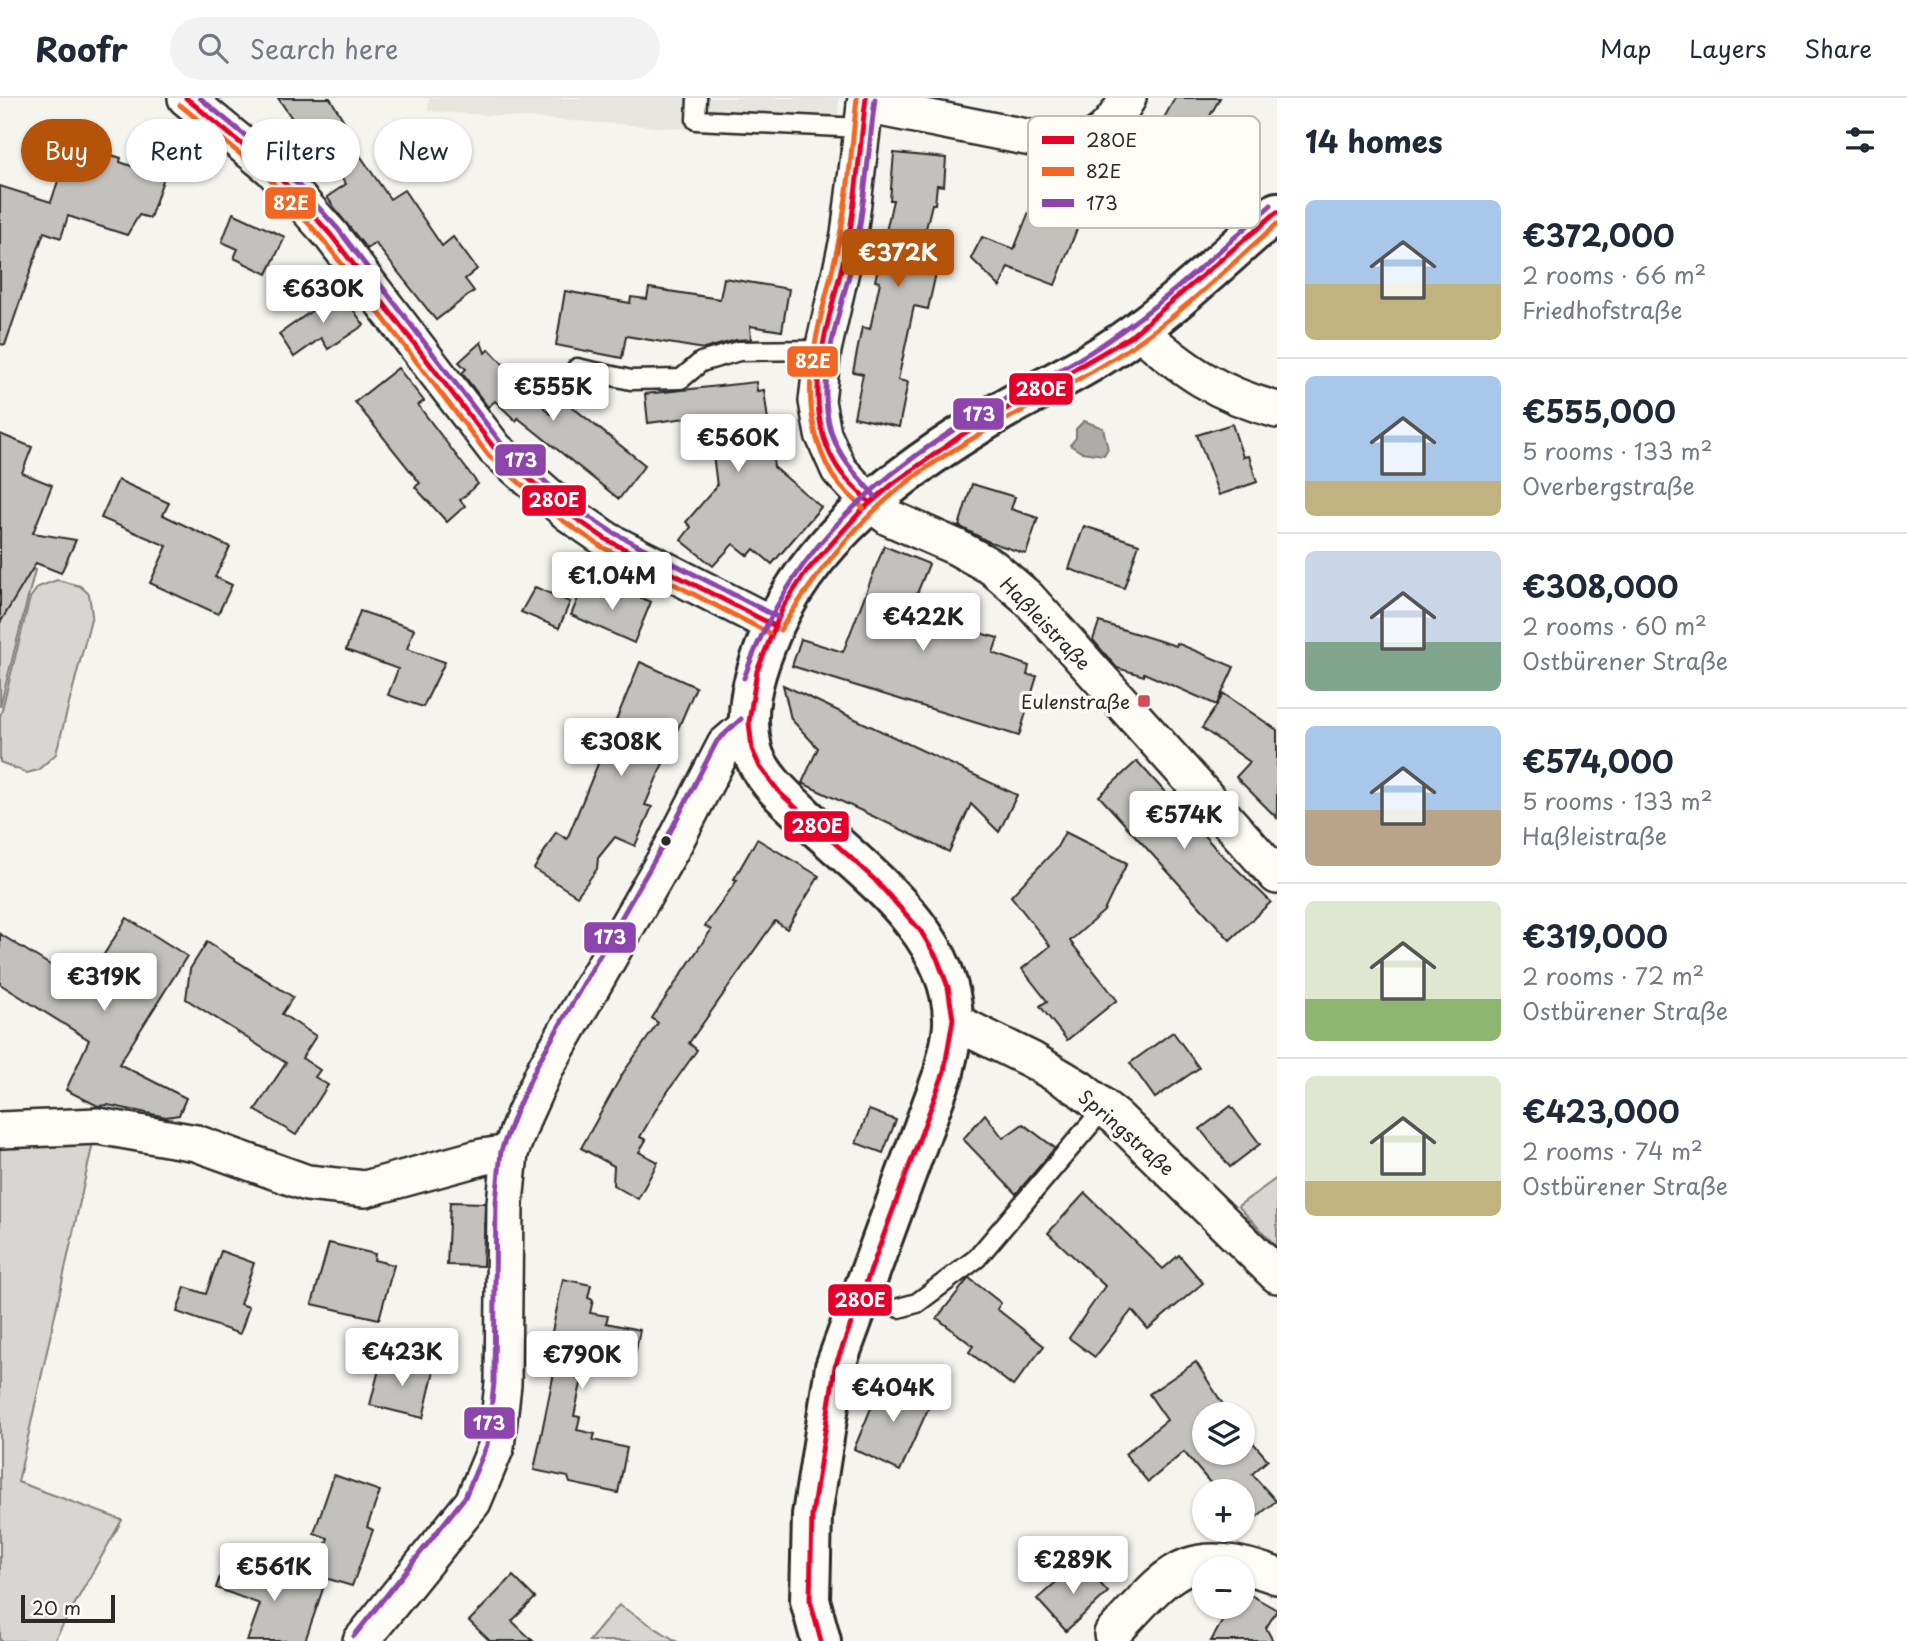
<!DOCTYPE html>
<meta charset="utf-8">
<style>
body{margin:0;font-family:"Playpen Sans",sans-serif;background:#f2f2f3;color:#1f2937;height:100vh;display:flex;flex-direction:column;font-size:26px;white-space:nowrap}
*{box-sizing:border-box;margin:0}
p{font-size:23px;color:#747a83}
.icon{flex:none;width:38px;height:38px;fill:none;stroke:currentColor;stroke-width:2;stroke-linecap:round;stroke-linejoin:round}
.map{position:relative;flex:1;overflow:hidden}
.sheet{display:flex;flex-direction:column;background:#fff;width:630px}
.sheet>*{flex:none}
.guide{position:absolute;left:21px;top:21px;width:665px;height:63px;display:flex;gap:14px}
.tools{position:absolute;left:1192px;top:1304px;display:grid;gap:14px}
.tools a{display:grid;place-items:center;width:63px;height:63px;border-radius:50%;background:#fff;box-shadow:0 2px 5px #0004;font-size:35px}
.scale{position:absolute;left:21px;bottom:18px;width:94px;box-sizing:border-box;padding-left:7px;border:4px solid #2b2b2b;border-top:0;font-size:19px;line-height:24px;white-space:nowrap;color:#2b2b2b;-webkit-text-stroke:5px #fdfcf7;paint-order:stroke}
.price{position:absolute;translate:-50% -60px;padding:0 16px;border-radius:7px;background:#fff;color:#222;font-size:23px;line-height:46px;filter:drop-shadow(0 2px 4px #0008)}
.price::after{content:'';position:absolute;left:50%;top:42px;width:21px;height:16px;margin-left:-10px;background:inherit;clip-path:polygon(0 0,100% 0,50% 100%)}
.price.active{background:#b45309;color:#fff}
ul{padding:0;list-style:none}
li{display:flex;align-items:center;gap:21px;height:175px;padding:0 28px}
li+li{border-top:2px solid #e0e1e3}
li span{display:grid;place-items:center;flex:none;width:196px;height:140px;border-radius:10px;color:#555}
li>.icon{margin-inline-start:auto}
span .icon{width:84px;height:84px;fill:#fffc;stroke-width:1}
li b{font-size:30px}
h2{display:flex;justify-content:space-between;align-items:center;height:84px;padding:0 28px;font-size:30px}
.pill{padding:0 24px;border-radius:32px;background:#fff;box-shadow:0 2px 5px #0004;font-size:24px;line-height:63px}
.pill.active{background:#b45309;color:#fff}
header{display:flex;align-items:center;gap:42px;box-sizing:border-box;height:98px;padding:0 35px;background:#fff;border-bottom:2px solid #e0e1e3}
header strong{font-size:33px}
nav{display:flex;gap:38px;margin-inline-start:auto;font-size:24px}
.search{width:490px;height:63px;background:#f2f2f3;display:flex;align-items:center;gap:18px;box-sizing:border-box;padding:0 24px;border-radius:38px;color:#747a83;font-size:26px}
main{display:flex;flex:1;min-height:0}
.map>svg:first-child{display:block}
</style>
<header>
<strong>Roofr</strong>
<div class="search"><svg class="icon" aria-label="search" viewBox="0 0 24 24"><circle cx="10" cy="10" r="6"/><path d="M15 15l6 6"/></svg>Search here</div>
<nav><a>Map</a><a>Layers</a><a>Share</a></nav>
</header>
<main>
<div class="map">
<svg width="1277" height="1543" viewBox="0 0 1277 1543">
<rect width="100%" height="100%" fill="#f5f4ef"/>
<filter id="ink" filterUnits="userSpaceOnUse"><feTurbulence type="fractalNoise" baseFrequency=".0143" numOctaves="2"/><feDisplacementMap in="SourceGraphic" scale="14" xChannelSelector="R" yChannelSelector="G"/><feConvolveMatrix kernelMatrix="1 2 1 2 8 2 1 2 1" color-interpolation-filters="sRGB"/></filter>
<g filter="url(#ink)">
<path fill="#e6e5e0" d="M 429,0 L 839,0 L 836,41 L 428,13 Z"/>
<g fill="#d7d6d2" stroke="#81807e" stroke-width="2">
<path d="M 0,456 L 35,472 L 0,609 Z"/>
<path d="M 57,482 L 80,488 L 89,496 L 92,517 L 56,656 L 38,672 L 27,675 L 0,664 L 0,619 L 30,500 L 38,489 Z"/>
<path d="M 96,1031 L 18,1384 L 122,1422 L 54,1543 L 0,1543 L 0,1036 Z"/>
<path d="M 1277,1080 L 1277,1149 L 1238,1108 Z"/>
<path d="M 619,1507 L 676,1543 L 589,1543 Z"/>
</g>
<path fill="#adaca9" stroke="#797877" stroke-width="2" d="M 1084,323 L 1103,330 L 1108,351 L 1104,357 L 1081,354 L 1070,347 L 1076,340 L 1076,331 Z"/>
<g fill="#c2c1be" stroke="#2b2b2b" stroke-width="2">
<path d="M 278,0 L 330,0 L 347,28 L 342,31 L 390,101 L 404,92 L 442,148 L 453,139 L 477,171 L 465,181 L 474,193 L 436,222 L 375,145 L 367,151 L 339,116 L 327,99 L 346,86 L 320,47 L 313,51 Z"/>
<path d="M 1175,0 L 1220,0 L 1179,73 L 1145,54 Z"/>
<path d="M 71,44 L 121,60 L 120,64 L 164,79 L 150,120 L 139,117 L 127,137 L 68,118 L 61,140 L 44,134 L 5,247 L 0,246 L 0,88 L 51,104 Z"/>
<path d="M 894,55 L 946,60 L 944,88 L 937,87 L 935,106 L 932,106 L 916,171 L 936,175 L 928,211 L 914,208 L 898,282 L 908,284 L 899,329 L 854,319 L 863,276 L 853,274 L 862,229 L 870,231 L 880,184 L 875,183 L 893,102 L 890,102 Z"/>
<path d="M 1044,76 L 1091,95 L 1055,187 L 1008,169 L 1000,189 L 971,160 L 982,139 L 1014,151 Z"/>
<path d="M 233,115 L 285,139 L 267,176 L 234,160 L 238,151 L 222,144 Z"/>
<path d="M 724,180 L 789,191 L 782,233 L 750,228 L 751,241 L 736,242 L 704,251 L 626,238 L 622,260 L 556,247 L 565,193 L 630,205 L 631,199 L 647,201 L 649,190 L 720,201 Z"/>
<path d="M 340,193 L 364,227 L 328,251 L 321,240 L 294,259 L 279,236 Z"/>
<path d="M 481,244 L 485,255 L 489,251 L 550,316 L 562,301 L 645,367 L 619,401 L 518,320 L 516,323 L 495,303 L 488,309 L 462,275 L 466,271 L 459,264 Z"/>
<path d="M 398,270 L 424,303 L 418,307 L 478,386 L 460,402 L 465,408 L 447,424 L 415,389 L 420,385 L 355,304 Z"/>
<path d="M 756,284 L 757,293 L 764,292 L 774,369 L 821,409 L 772,466 L 754,451 L 748,458 L 733,446 L 713,468 L 681,442 L 691,429 L 686,424 L 717,388 L 708,317 L 648,325 L 645,296 Z"/>
<path d="M 1232,326 L 1243,359 L 1249,358 L 1257,384 L 1219,397 L 1197,337 Z"/>
<path d="M 0,336 L 32,349 L 22,375 L 52,387 L 33,435 L 76,442 L 61,475 L 36,465 L 0,525 Z"/>
<path d="M 118,382 L 169,405 L 163,417 L 230,449 L 215,479 L 232,487 L 218,516 L 150,485 L 167,448 L 101,420 Z"/>
<path d="M 972,386 L 1015,399 L 1011,411 L 1038,420 L 1026,456 L 987,443 L 959,428 Z"/>
<path d="M 1084,428 L 1139,446 L 1124,490 L 1069,471 Z"/>
<path d="M 884,448 L 929,466 L 916,498 L 966,518 L 961,530 L 998,540 L 993,555 L 1029,568 L 1027,577 L 1037,578 L 1019,638 L 792,568 L 801,541 L 843,554 Z"/>
<path d="M 584,486 L 614,499 L 618,490 L 651,504 L 634,545 L 571,517 Z"/>
<path d="M 535,489 L 570,504 L 559,530 L 521,514 Z"/>
<path d="M 360,513 L 414,531 L 407,551 L 445,564 L 423,609 L 388,597 L 398,571 L 346,552 Z"/>
<path d="M 1099,524 L 1176,548 L 1177,545 L 1234,569 L 1217,606 L 1224,596 L 1277,632 L 1277,720 L 1236,679 L 1250,664 L 1202,630 L 1217,607 L 1144,575 L 1144,578 L 1117,570 L 1093,542 Z"/>
<path d="M 640,564 L 696,589 L 645,707 L 652,709 L 635,748 L 615,739 L 598,760 L 597,771 L 577,798 L 534,771 L 556,734 L 567,741 Z"/>
<path d="M 783,587 L 1017,697 L 999,734 L 971,706 L 949,754 L 802,685 L 818,650 L 791,621 Z"/>
<path d="M 1137,663 L 1217,752 L 1271,804 L 1230,842 L 1099,698 Z"/>
<path d="M 1065,734 L 1127,765 L 1104,813 L 1070,843 L 1117,902 L 1067,942 L 1040,908 L 1047,903 L 1022,871 L 1050,848 L 1011,798 L 1056,751 Z"/>
<path d="M 757,741 L 819,778 L 787,831 L 775,823 L 689,945 L 697,952 L 659,1006 L 640,1039 L 646,1042 L 639,1054 L 658,1064 L 638,1101 L 613,1087 L 614,1068 L 581,1050 L 623,975 L 658,925 L 652,920 L 711,832 L 705,828 L 737,782 L 734,781 Z"/>
<path d="M 127,820 L 187,858 L 119,966 L 186,1000 L 179,1017 L 166,1019 L 108,1007 L 98,1008 L 66,992 L 89,942 L 0,886 L 0,836 L 84,888 Z"/>
<path d="M 207,844 L 293,899 L 282,916 L 316,938 L 302,960 L 320,972 L 315,979 L 328,987 L 296,1037 L 255,1012 L 286,965 L 186,901 L 190,871 Z"/>
<path d="M 1173,934 L 1199,970 L 1155,1000 L 1130,965 Z"/>
<path d="M 1231,1008 L 1260,1046 L 1230,1069 L 1200,1031 Z"/>
<path d="M 869,1012 L 896,1022 L 883,1055 L 856,1045 Z"/>
<path d="M 985,1016 L 1003,1040 L 1023,1026 L 1055,1050 L 1016,1096 L 963,1041 Z"/>
<path d="M 1085,1095 L 1163,1171 L 1179,1157 L 1203,1185 L 1148,1231 L 1132,1212 L 1095,1259 L 1069,1240 L 1105,1188 L 1048,1135 Z"/>
<path d="M 450,1104 L 485,1105 L 483,1168 L 447,1167 Z"/>
<path d="M 329,1145 L 375,1156 L 374,1162 L 394,1167 L 379,1221 L 312,1206 Z"/>
<path d="M 221,1153 L 254,1165 L 240,1206 L 249,1209 L 240,1236 L 177,1214 L 185,1189 L 206,1196 Z"/>
<path d="M 969,1180 L 1001,1205 L 997,1211 L 1044,1248 L 1013,1288 L 969,1254 L 973,1248 L 937,1220 Z"/>
<path d="M 563,1181 L 591,1187 L 588,1200 L 593,1202 L 590,1215 L 608,1218 L 606,1225 L 640,1232 L 631,1277 L 585,1267 L 574,1318 L 580,1319 L 577,1332 L 595,1336 L 593,1342 L 627,1350 L 618,1395 L 570,1385 L 568,1379 L 534,1372 L 558,1255 L 548,1253 Z"/>
<path d="M 382,1259 L 434,1272 L 423,1320 L 370,1307 Z"/>
<path d="M 1196,1264 L 1229,1316 L 1204,1316 L 1204,1354 L 1242,1354 L 1242,1332 L 1268,1362 L 1252,1376 L 1276,1403 L 1242,1431 L 1242,1393 L 1217,1393 L 1184,1354 L 1148,1384 L 1125,1356 L 1167,1322 L 1149,1296 Z"/>
<path d="M 884,1279 L 933,1300 L 900,1373 L 854,1351 Z"/>
<path d="M 334,1377 L 380,1393 L 367,1429 L 373,1432 L 352,1488 L 315,1477 L 328,1440 L 314,1435 Z"/>
<path d="M 1080,1463 L 1108,1494 L 1066,1533 L 1037,1501 Z"/>
<path d="M 225,1464 L 278,1482 L 281,1477 L 323,1491 L 305,1543 L 247,1543 L 260,1506 L 216,1490 Z"/>
<path d="M 513,1478 L 535,1500 L 512,1523 L 533,1543 L 490,1543 L 469,1523 Z"/>
<path d="M 1242,1492 L 1277,1512 L 1266,1530 L 1273,1543 L 1211,1543 L 1231,1508 L 1242,1508 Z"/>
</g>
<g fill="none" stroke-linecap="round" stroke-linejoin="round">
<g stroke="#2b2b2b" stroke-width="23">
<g id="service">
<path d="M 697,0 L 696,22 L 861,30"/>
<path d="M 577,270 L 631,282 L 681,281 L 701,264 L 739,253 L 823,252"/>
<path d="M 899,1210 L 917,1205 L 977,1160 L 1104,1010"/>
</g>
</g>
<g stroke="#2b2b2b" stroke-width="40">
<g id="minor">
<path d="M 186,0 L 272,71 L 331,137 L 495,351 L 568,415 L 607,442 L 773,527"/>
<path d="M 866,0 L 849,137 L 823,252 L 817,303 L 823,336 L 839,372 L 869,404 L 890,420 L 956,449 L 992,469 L 1027,499 L 1277,778"/>
<path d="M 865,7 L 1066,47 C 1099,45 1112,27 1128,0"/>
<path d="M 1139,232 C 1184,273 1218,296 1277,312"/>
<path d="M 953,923 L 1032,962 L 1079,990 L 1117,1020 L 1277,1177"/>
<path d="M 0,1032 L 98,1028 L 196,1045 L 307,1085 L 365,1091 L 482,1059 L 510,1055"/>
<path d="M 1112,1536 C 1172,1472 1185,1445 1277,1478"/>
<path d="M 361,1543 L 473,1404 L 496,1349 L 503,1286 L 505,1105 L 510,1055 L 524,1017 L 546,969 L 674,746 L 725,647 L 747,628"/>
</g>
</g>
<g stroke="#2b2b2b" stroke-width="44">
<path id="secondary" d="M 821,1543 L 810,1502 L 812,1417 L 835,1269 L 944,974 C 947,957 954,938 953,921 C 951,833 861,772 802,716 C 784,699 758,676 752,651 C 744,613 752,583 766,547 C 805,442 905,370 998,315 C 1034,294 1072,277 1107,254 C 1168,215 1222,161 1277,114"/>
</g>
<use href="#service" stroke="#fdfcf7" stroke-width="18"/>
<use href="#minor" stroke="#fdfcf7" stroke-width="35"/>
<use href="#secondary" stroke="#fdfcf7" stroke-width="38"/>
<g stroke="#fdfcf7" stroke-width="10">
<g id="bus-1">
<path d="M 186,0 L 272,71 L 331,137 L 495,351 L 568,415 L 607,442 L 773,527"/>
<path d="M 866,0 C 860,46 857,93 849,138 C 835,211 792,305 840,373 C 848,384 860,394 869,404"/>
<path d="M 821,1543 L 810,1502 L 812,1417 L 835,1269 L 944,974 L 953,921 L 948,889 L 937,860 L 920,832 L 875,782 L 780,695 L 760,669 L 752,651 L 749,624 L 757,573 L 783,509 L 806,474 L 862,412 L 894,385 L 963,336 L 1130,239 L 1277,114"/>
</g>
</g>
<g stroke="#fdfcf7" stroke-width="10">
<g id="bus-2">
<path d="M 857,0 C 852,45 849,92 840,137 C 825,218 787,296 831,375 C 838,388 852,399 863,410"/>
<path d="M 180,7 L 266,77 L 324,143 L 489,358 L 562,422 L 602,449 L 769,535"/>
<path d="M 780,532 C 814,479 851,430 900,390 C 970,333 1056,300 1131,249 C 1184,214 1229,168 1277,126"/>
</g>
</g>
<g stroke="#fdfcf7" stroke-width="10">
<g id="bus-3">
<path d="M 200,0 L 278,65 L 338,131 L 501,345 L 573,408 L 612,434 L 777,519"/>
<path d="M 875,1 C 869,47 866,93 858,139 C 847,200 813,271 831,333 C 839,360 857,378 875,398"/>
<path d="M 744,580 C 792,448 874,379 992,308 C 1029,287 1068,270 1103,246 C 1164,205 1217,155 1271,107"/>
<path d="M 354,1538 L 465,1399 L 487,1347 L 494,1285 L 496,1104 L 501,1053 L 516,1013 L 538,965 L 666,742 L 717,643 L 741,621"/>
</g>
</g>
<use href="#bus-1" stroke="#e4002b" stroke-width="5"/>
<use href="#bus-2" stroke="#f26522" stroke-width="5"/>
<use href="#bus-3" stroke="#8e44ad" stroke-width="5"/>
</g>
</g>
<rect fill="#d1495b" stroke="#fdfcf7" stroke-width="2.5" x="1137" y="596" width="14" height="14" rx="3.5"/>
<circle fill="#2b2b2b" stroke="#fdfcf7" stroke-width="2.5" cx="666" cy="743" r="6"/>
<g text-anchor="middle" dominant-baseline="central" stroke-width="7" stroke-linejoin="round" paint-order="stroke">
<g font-size="19" fill="#2b2b2b" stroke="#fdfcf7">
<text transform="translate(1046 525) rotate(46)">Haßleistraße</text>
<text transform="translate(1127 1034) rotate(41)">Springstraße</text>
</g>
<g font-size="19" fill="#2b2b2b" stroke="#fdfcf7" text-anchor="end">
<text x="1130" y="603">Eulenstraße</text>
</g>
</g>
<rect x="1028" y="18" width="232" height="112" rx="10" fill="#fdfcf7" stroke="#bebdba" stroke-width="2"/>
<rect x="1042" y="38" width="32" height="8" fill="#e4002b"/>
<rect x="1042" y="69" width="32" height="9" fill="#f26522"/>
<rect x="1042" y="101" width="32" height="8" fill="#8e44ad"/>
<g font-size="19" fill="#2b2b2b">
<text x="1086" y="49">280E</text>
<text x="1086" y="80">82E</text>
<text x="1086" y="112">173</text>
</g>
<g stroke="#fdfcf7" stroke-width="2.5">
<rect x="264" y="88" width="53" height="34" rx="7" fill="#f26522"/>
<rect x="786" y="247" width="53" height="33" rx="7" fill="#f26522"/>
<rect x="1008" y="274" width="66" height="34" rx="7" fill="#e4002b"/>
<rect x="952" y="299" width="53" height="34" rx="7" fill="#8e44ad"/>
<rect x="494" y="345" width="53" height="34" rx="7" fill="#8e44ad"/>
<rect x="521" y="386" width="66" height="33" rx="7" fill="#e4002b"/>
<rect x="783" y="712" width="67" height="33" rx="7" fill="#e4002b"/>
<rect x="583" y="823" width="54" height="33" rx="7" fill="#8e44ad"/>
<rect x="827" y="1185" width="66" height="34" rx="7" fill="#e4002b"/>
<rect x="463" y="1308" width="53" height="34" rx="7" fill="#8e44ad"/>
</g>
<g font-size="19" text-anchor="middle" font-weight="bold" fill="#fff">
<text x="291" y="112">82E</text>
<text x="813" y="270">82E</text>
<text x="1041" y="298">280E</text>
<text x="979" y="323">173</text>
<text x="521" y="369">173</text>
<text x="554" y="409">280E</text>
<text x="817" y="735">280E</text>
<text x="610" y="846">173</text>
<text x="860" y="1209">280E</text>
<text x="489" y="1332">173</text>
</g>
</svg>
<div class="tools">
<a><svg class="icon" aria-label="layers" viewBox="0 0 24 24"><path d="M12 4l9 5-9 5-9-5zM3 14l9 5 9-5"/></svg></a>
<a>+</a>
<a>−</a>
</div>
<div class="scale">20 m</div>
<b class="price active" style="left:898px;top:191px">€372K</b>
<b class="price" style="left:323px;top:227px">€630K</b>
<b class="price" style="left:553px;top:325px">€555K</b>
<b class="price" style="left:738px;top:376px">€560K</b>
<b class="price" style="left:612px;top:514px">€1.04M</b>
<b class="price" style="left:923px;top:555px">€422K</b>
<b class="price" style="left:621px;top:680px">€308K</b>
<b class="price" style="left:1184px;top:753px">€574K</b>
<b class="price" style="left:104px;top:915px">€319K</b>
<b class="price" style="left:402px;top:1290px">€423K</b>
<b class="price" style="left:582px;top:1293px">€790K</b>
<b class="price" style="left:893px;top:1326px">€404K</b>
<b class="price" style="left:1073px;top:1498px">€289K</b>
<b class="price" style="left:274px;top:1505px">€561K</b>
<div class="guide">
<a class="pill active">Buy</a>
<a class="pill">Rent</a>
<a class="pill">Filters</a>
<a class="pill">New</a>
</div>
</div>
<section class="sheet">
<h2>14 homes<svg class="icon" aria-label="filters" viewBox="0 0 24 24"><path d="M4 7h16M4 17h16"/><circle cx="9" cy="7" r="2"/><circle cx="15" cy="17" r="2"/></svg></h2>
<ul>
<li><span style="background:linear-gradient(#a9c7e8 60%,#c2b280 0)"><svg class="icon" aria-label="home" viewBox="0 0 24 24"><path d="M3 11l9-7 9 7M6 9v11h12V9"/></svg></span><div><b>€372,000</b><p>2 rooms · 66 m²</p><p>Friedhofstraße</p></div></li>
<li><span style="background:linear-gradient(#a9c7e8 75%,#c2b280 0)"><svg class="icon" aria-label="home" viewBox="0 0 24 24"><path d="M3 11l9-7 9 7M6 9v11h12V9"/></svg></span><div><b>€555,000</b><p>5 rooms · 133 m²</p><p>Overbergstraße</p></div></li>
<li><span style="background:linear-gradient(#c9d6e8 65%,#7fa58c 0)"><svg class="icon" aria-label="home" viewBox="0 0 24 24"><path d="M3 11l9-7 9 7M6 9v11h12V9"/></svg></span><div><b>€308,000</b><p>2 rooms · 60 m²</p><p>Ostbürener Straße</p></div></li>
<li><span style="background:linear-gradient(#a9c7e8 60%,#b9a48a 0)"><svg class="icon" aria-label="home" viewBox="0 0 24 24"><path d="M3 11l9-7 9 7M6 9v11h12V9"/></svg></span><div><b>€574,000</b><p>5 rooms · 133 m²</p><p>Haßleistraße</p></div></li>
<li><span style="background:linear-gradient(#dfe7d0 70%,#8fb573 0)"><svg class="icon" aria-label="home" viewBox="0 0 24 24"><path d="M3 11l9-7 9 7M6 9v11h12V9"/></svg></span><div><b>€319,000</b><p>2 rooms · 72 m²</p><p>Ostbürener Straße</p></div></li>
<li><span style="background:linear-gradient(#dfe7d0 75%,#c2b280 0)"><svg class="icon" aria-label="home" viewBox="0 0 24 24"><path d="M3 11l9-7 9 7M6 9v11h12V9"/></svg></span><div><b>€423,000</b><p>2 rooms · 74 m²</p><p>Ostbürener Straße</p></div></li>
</ul>
</section>
</main>
